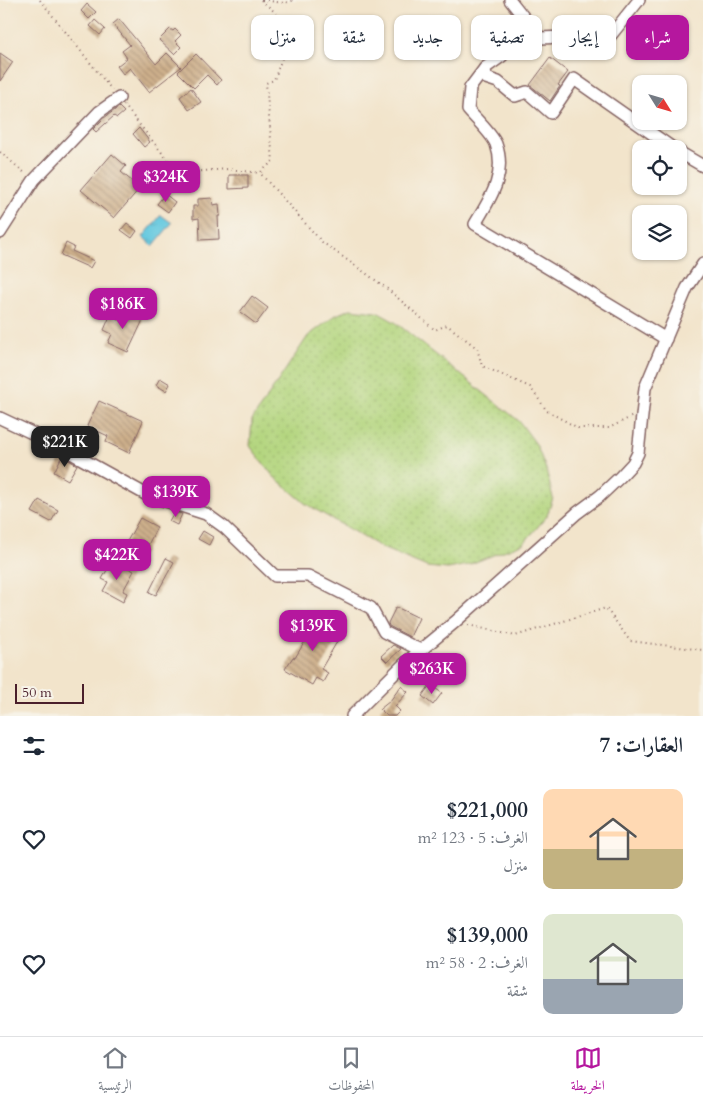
<!DOCTYPE html>
<html lang="ar">
<meta charset="utf-8">
<style>
body{margin:0;font-family:Cardo,Amiri,serif;background:#f6f6f7;color:#1f2937;direction:rtl;height:100vh;display:flex;flex-direction:column;font-size:19px;white-space:nowrap}
*{box-sizing:border-box;margin:0}
p{font-size:16px;color:#747a83}
.icon{flex:none;width:28px;height:28px;fill:none;stroke:currentColor;stroke-width:2;stroke-linecap:round;stroke-linejoin:round}
.map{position:relative;height:716px;overflow:hidden;direction:ltr}
.panel{display:flex;flex-direction:column;background:#fff;flex:1}
.panel>*{flex:none}
.hud{position:absolute;left:15px;top:15px;width:674px;height:45px;direction:rtl;display:flex;gap:10px}
.needle{width:32px;rotate:127deg}
.buttons{position:absolute;left:632px;top:75px;display:grid;gap:10px}
.buttons a{display:grid;place-items:center;width:55px;height:55px;border-radius:10px;background:#fff;box-shadow:0 1px 4px #0004;font-size:25px}
.scale{position:absolute;left:15px;bottom:12px;width:69px;box-sizing:border-box;padding-left:5px;border:2px solid #4a1f2b;border-top:0;font-size:14px;line-height:18px;white-space:nowrap;color:#4a1f2b;-webkit-text-stroke:4px #f7f3e8;paint-order:stroke}
.price{position:absolute;translate:-50% -42px;padding:0 11px;border-radius:10px;background:#b5179e;color:#fff;font-size:16px;line-height:32px;filter:drop-shadow(0 1px 2px #0008)}
.price::after{content:'';position:absolute;left:50%;top:30px;width:15px;height:11px;margin-left:-8px;background:inherit;clip-path:polygon(0 0,100% 0,50% 100%)}
.price.selected{background:#222;color:#fff}
ul{padding:0;list-style:none}
li{display:flex;align-items:center;gap:15px;height:125px;padding:0 20px}
li span{display:grid;place-items:center;flex:none;width:140px;height:100px;border-radius:10px;color:#555}
li>.icon{margin-inline-start:auto}
span .icon{width:60px;height:60px;fill:#fffc;stroke-width:1}
li b{font-size:21px}
h2{display:flex;justify-content:space-between;align-items:center;height:60px;padding:0 20px;font-size:21px}
.tag{padding:0 18px;border-radius:10px;background:#fff;box-shadow:0 1px 4px #0004;font-size:18px;line-height:45px}
.tag.selected{background:#b5179e;color:#fff}
.menu{display:flex;justify-content:space-around;align-items:center;height:70px;border-top:1px solid #e0e1e3;background:#fff;font-size:14px;color:#747a83}
.menu a{display:grid;justify-items:center;gap:2px}
.menu .selected{color:#b5179e}
.map>svg:first-child{display:block}
</style>
<div class="map">
<svg width="703" height="716" viewBox="0 0 703 716">
<defs>
<pattern id="park-dots" width="8" height="8" patternUnits="userSpaceOnUse" patternTransform="scale(1.25)"><rect width="8" height="8" fill="#b3d57e"/><path d="M2 2h.1M6 6h.1" fill="none" stroke="#9bb66d" stroke-width="1.8" stroke-linecap="round"/></pattern>
<pattern id="water-ripples" width="26" height="14" patternUnits="userSpaceOnUse" patternTransform="scale(1.25)"><rect width="26" height="14" fill="#62c8df"/><path d="M2 4q2-2 4 0t4 0M15 11q2-2 4 0t4 0" fill="none" stroke="#57abc0"/></pattern>
<pattern id="building-back-hatch" width="6" height="6" patternUnits="userSpaceOnUse" patternTransform="scale(1.25)"><rect width="6" height="6" fill="#ceb08c"/><path d="M-1 5l2 2M0 0l6 6M5-1l2 2" fill="none" stroke="#a98f73"/></pattern>
</defs>
<rect width="100%" height="100%" fill="#f7f3e8"/>
<filter id="ink" filterUnits="userSpaceOnUse"><feTurbulence type="fractalNoise" baseFrequency=".02" numOctaves="2"/><feDisplacementMap in="SourceGraphic" scale="10" xChannelSelector="R" yChannelSelector="G"/><feConvolveMatrix kernelMatrix="1 2 1 2 8 2 1 2 1" color-interpolation-filters="sRGB"/></filter>
<filter id="wash" filterUnits="userSpaceOnUse"><feTurbulence type="fractalNoise" baseFrequency=".0096" numOctaves="4" result="noise"/><feDisplacementMap in="SourceGraphic" scale="20" xChannelSelector="R" yChannelSelector="G"/><feGaussianBlur stdDeviation="1.12" result="paint"/><feColorMatrix in="noise" values="0 0 0 0 0 0 0 0 0 0 0 0 0 0 0 0 0 1.4 0 .05"/><feComposite in="paint" operator="in"/></filter>
<g filter="url(#wash)">
<rect width="100%" height="100%" fill="#f2e4cb"/>
<path fill="url(#park-dots)" stroke="#7e7a54" d="M 350,309 L 377,312 L 395,322 L 519,421 L 536,444 L 546,469 L 553,498 L 547,516 L 524,543 L 468,565 L 448,569 L 427,567 L 382,548 L 306,504 L 273,476 L 250,446 L 252,420 L 308,336 L 336,315 Z"/>
<path fill="url(#water-ripples)" stroke="#567485" d="M 161,215 L 172,223 L 153,246 L 143,237 Z"/>
<g id="blocks">
<g fill="url(#building-back-hatch)">
<path d="M 87,4 L 96,12 L 89,19 L 81,11 Z"/>
<path d="M 119,19 L 156,64 L 167,53 L 181,67 L 149,92 L 130,68 L 123,74 L 117,66 L 127,58 L 122,51 L 130,45 L 113,24 Z"/>
<path d="M 95,20 L 105,29 L 100,35 L 90,26 Z"/>
<path d="M 170,29 L 173,31 L 175,29 L 181,35 L 175,41 L 181,47 L 174,54 L 159,40 Z"/>
<path d="M 0,53 L 13,62 L 0,81 Z"/>
<path d="M 196,54 L 221,80 L 217,85 L 207,75 L 194,88 L 178,72 Z"/>
<path d="M 550,58 L 568,72 L 558,85 L 560,86 L 550,101 L 530,85 Z"/>
<path d="M 191,88 L 201,102 L 189,110 L 180,97 Z"/>
<path d="M 119,107 L 124,112 L 117,118 L 114,116 L 96,132 L 93,129 L 104,118 Z"/>
<path d="M 139,128 L 150,142 L 144,147 L 133,134 Z"/>
<path d="M 112,154 L 126,166 L 121,172 L 140,188 L 114,218 L 81,190 Z"/>
<path d="M 229,175 L 248,175 L 248,188 L 229,189 Z"/>
<path d="M 165,194 L 175,202 L 168,212 L 157,204 Z"/>
<path d="M 212,198 L 213,205 L 219,204 L 220,216 L 218,216 L 219,239 L 200,240 L 199,218 L 193,219 L 193,206 L 198,206 L 198,199 Z"/>
<path d="M 127,223 L 137,231 L 132,238 L 121,230 Z"/>
<path d="M 66,243 L 74,247 L 72,251 L 94,261 L 90,268 L 61,255 Z"/>
<path d="M 252,296 L 268,308 L 256,324 L 240,312 Z"/>
<path d="M 123,311 L 143,320 L 128,352 L 108,343 L 112,334 L 104,330 L 110,316 L 119,320 Z"/>
<path d="M 160,378 L 170,384 L 166,391 L 156,385 Z"/>
<path d="M 99,401 L 143,421 L 129,453 L 106,442 L 108,436 L 87,426 Z"/>
<path d="M 62,456 L 77,465 L 68,480 L 54,472 Z"/>
<path d="M 39,500 L 58,510 L 51,522 L 32,512 Z"/>
<path d="M 174,512 L 182,514 L 177,525 L 169,521 Z"/>
<path d="M 140,518 L 157,527 L 143,555 L 125,545 Z"/>
<path d="M 203,531 L 213,537 L 209,545 L 198,539 Z"/>
<path d="M 166,558 L 174,562 L 156,595 L 149,592 Z"/>
<path d="M 111,563 L 122,569 L 124,566 L 134,571 L 123,591 L 127,593 L 123,602 L 103,591 L 108,582 L 102,579 Z"/>
<path d="M 396,607 L 419,618 L 410,637 L 389,626 L 388,623 Z"/>
<path d="M 302,620 L 315,628 L 321,623 L 341,635 L 321,669 L 328,673 L 323,682 L 316,678 L 312,685 L 285,669 L 293,657 L 295,658 L 307,638 L 296,631 Z"/>
<path d="M 393,645 L 401,649 L 387,662 L 381,656 Z"/>
<path d="M 430,685 L 442,693 L 433,705 L 422,696 Z"/>
<path d="M 401,686 L 408,692 L 395,706 L 400,711 L 395,716 L 387,716 L 380,709 L 390,701 Z"/>
</g>
</g>
</g>
<g filter="url(#ink)">
<use href="#blocks" fill-opacity="0" stroke="#856463" stroke-width="1"/>
<g fill="none" stroke-linecap="round" stroke-linejoin="round">
<g stroke="#856463" stroke-width="14">
<g id="minor">
<path d="M 510,0 L 540,38 L 611,35 L 639,0"/>
<path d="M 525,19 L 502,56 L 485,68 L 486,78 L 498,82 L 515,96 L 527,92 L 551,113 L 574,79 L 674,149"/>
<path d="M 485,68 L 470,88 L 468,110 C 475,118 492,134 496,144 C 507,175 490,199 475,224 L 666,339"/>
<path d="M 679,152 L 703,166"/>
<path d="M 0,233 L 34,180 L 99,112 L 119,98"/>
<path d="M 0,418 L 53,443 L 147,495 L 206,514 L 224,527 L 275,576 L 308,576 L 371,608 L 384,632 L 420,650"/>
<path d="M 352,716 L 403,665 L 455,622 L 577,513 L 600,496 L 620,477 L 633,463 L 638,453 L 645,388 L 687,288 L 703,264"/>
</g>
</g>
<g stroke="#856463" stroke-width="2" stroke-dasharray="1 4" stroke-linecap="butt">
<path d="M 40,0 L 112,90"/>
<path d="M 261,0 L 293,28 L 274,80 L 266,83 L 273,161 L 260,173 L 322,242 L 385,287 L 435,330 L 447,325 L 477,348 L 482,366 L 530,387 L 547,411 L 578,428 L 609,428 L 633,416"/>
<path d="M 262,0 L 284,3 L 295,0"/>
<path d="M 124,105 L 178,173 L 228,169 L 260,173"/>
<path d="M 0,152 L 26,174"/>
<path d="M 468,625 L 515,636 L 606,608 L 630,641 L 703,650"/>
</g>
<use href="#minor" stroke="#fff" stroke-width="11"/>
</g>
</g>
</svg>
<div class="buttons">
<a><svg class="needle" viewBox="-14 -14 28 28"><path d="M0-13l5 13h-10z" fill="#e53935"/><path d="M0 13l5-13h-10z" fill="#747a83"/></svg></a>
<a><svg class="icon" aria-label="locate" viewBox="0 0 24 24"><circle cx="12" cy="12" r="6"/><path d="M12 2v4M12 18v4M2 12h4M18 12h4"/></svg></a>
<a><svg class="icon" aria-label="layers" viewBox="0 0 24 24"><path d="M12 4l9 5-9 5-9-5zM3 14l9 5 9-5"/></svg></a>
</div>
<div class="scale">50 m</div>
<b class="price" style="left:166px;top:203px">$324K</b>
<b class="price" style="left:123px;top:330px">$186K</b>
<b class="price selected" style="left:65px;top:468px">$221K</b>
<b class="price" style="left:176px;top:518px">$139K</b>
<b class="price" style="left:117px;top:581px">$422K</b>
<b class="price" style="left:313px;top:652px">$139K</b>
<b class="price" style="left:432px;top:695px">$263K</b>
<div class="hud">
<a class="tag selected">شراء</a>
<a class="tag">إيجار</a>
<a class="tag">تصفية</a>
<a class="tag">جديد</a>
<a class="tag">شقة</a>
<a class="tag">منزل</a>
</div>
</div>
<section class="panel">
<h2>العقارات: 7<svg class="icon" aria-label="filters" viewBox="0 0 24 24"><path d="M4 7h16M4 17h16"/><circle cx="9" cy="7" r="2"/><circle cx="15" cy="17" r="2"/></svg></h2>
<ul>
<li><span style="background:linear-gradient(#ffd9b3 60%,#c2b280 0)"><svg class="icon" aria-label="home" viewBox="0 0 24 24"><path d="M3 11l9-7 9 7M6 9v11h12V9"/></svg></span><div><b>$221,000</b><p>الغرف: 5 · 123 m²</p><p>منزل</p></div><svg class="icon" aria-label="heart" viewBox="0 0 24 24"><path d="M12 20l-8-8c-3-5 5-10 8-4 3-6 11-1 8 4z"/></svg></li>
<li><span style="background:linear-gradient(#dfe7d0 65%,#9aa5b1 0)"><svg class="icon" aria-label="home" viewBox="0 0 24 24"><path d="M3 11l9-7 9 7M6 9v11h12V9"/></svg></span><div><b>$139,000</b><p>الغرف: 2 · 58 m²</p><p>شقة</p></div><svg class="icon" aria-label="heart" viewBox="0 0 24 24"><path d="M12 20l-8-8c-3-5 5-10 8-4 3-6 11-1 8 4z"/></svg></li>
</ul>
</section>
<nav class="menu">
<a class="selected"><svg class="icon" aria-label="map" viewBox="0 0 24 24"><path d="M3 6l6-2 6 2 6-2v14l-6 2-6-2-6 2zM9 4v14M15 6v14"/></svg>الخريطة</a>
<a><svg class="icon" aria-label="saved" viewBox="0 0 24 24"><path d="M7 4h10v16l-5-4-5 4z"/></svg>المحفوظات</a>
<a><svg class="icon" aria-label="home" viewBox="0 0 24 24"><path d="M3 11l9-7 9 7M6 9v11h12V9"/></svg>الرئيسية</a>
</nav>
